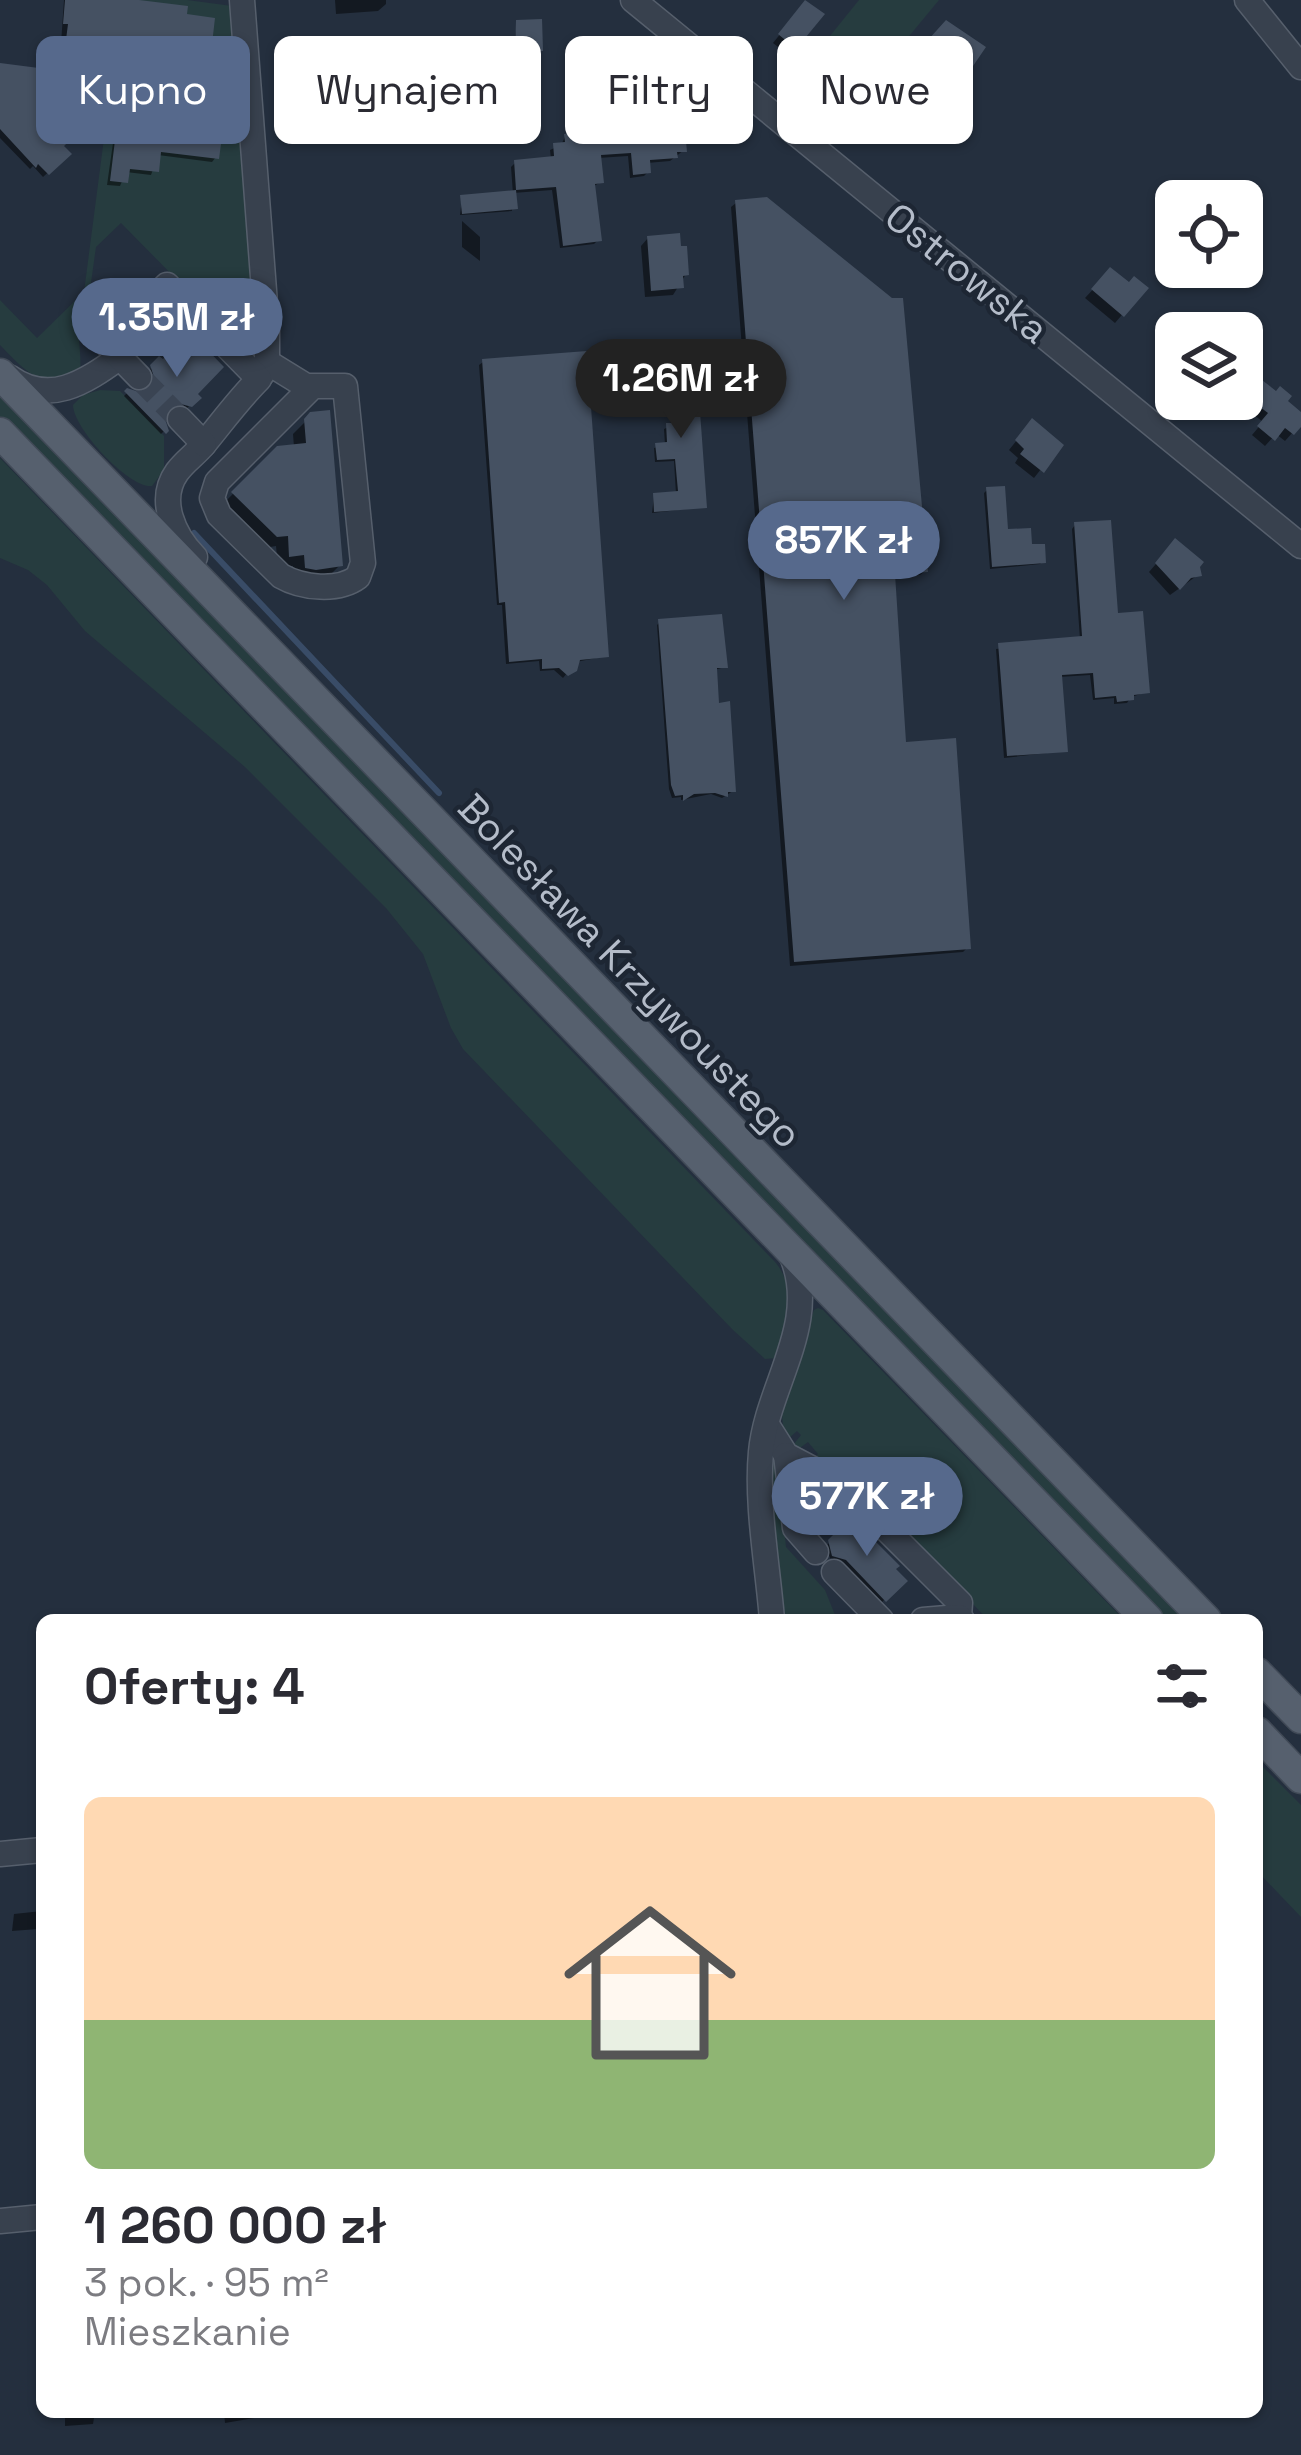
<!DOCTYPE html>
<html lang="pl">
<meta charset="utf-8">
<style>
body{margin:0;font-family:"Space Grotesk",sans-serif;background:#f7f7f7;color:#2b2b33;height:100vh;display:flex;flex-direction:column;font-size:45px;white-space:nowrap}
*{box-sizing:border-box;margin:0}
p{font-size:39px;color:#7c7c81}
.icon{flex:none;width:66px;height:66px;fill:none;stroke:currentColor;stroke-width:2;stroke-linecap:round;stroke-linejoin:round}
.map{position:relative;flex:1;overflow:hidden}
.side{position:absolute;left:36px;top:1614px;width:1227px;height:804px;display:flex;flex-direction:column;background:#fff;border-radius:18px;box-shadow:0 3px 9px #0004}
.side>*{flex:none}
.banner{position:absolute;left:36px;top:36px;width:1230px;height:108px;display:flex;gap:24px}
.tools{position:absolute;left:1155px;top:180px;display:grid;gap:24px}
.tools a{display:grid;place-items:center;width:108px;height:108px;border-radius:18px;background:#fff;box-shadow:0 3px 9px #0004;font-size:60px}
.price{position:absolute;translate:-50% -102px;padding:0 27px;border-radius:42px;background:#56698c;color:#fff;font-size:39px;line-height:78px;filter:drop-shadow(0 3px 6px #0008)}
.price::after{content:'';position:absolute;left:50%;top:72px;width:36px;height:27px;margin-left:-18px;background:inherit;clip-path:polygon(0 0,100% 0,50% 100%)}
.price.selected{background:#222;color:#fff}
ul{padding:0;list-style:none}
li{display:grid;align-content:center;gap:24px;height:636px;padding:0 48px}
li span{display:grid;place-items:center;height:372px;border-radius:18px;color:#555}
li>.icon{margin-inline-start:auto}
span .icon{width:216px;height:216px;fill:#fffc;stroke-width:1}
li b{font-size:51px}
h2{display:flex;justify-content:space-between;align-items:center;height:144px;padding:0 48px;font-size:51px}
.chip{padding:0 42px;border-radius:18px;background:#fff;box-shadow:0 3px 9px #0004;font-size:42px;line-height:108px}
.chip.selected{background:#56698c;color:#fff}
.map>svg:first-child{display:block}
</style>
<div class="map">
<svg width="1301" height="2455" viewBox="0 0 1301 2455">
<rect width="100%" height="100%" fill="#242f3e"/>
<g fill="#263c3f">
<path d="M 122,0 L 187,0 L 232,6 L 260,342 L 252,350 L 243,347 L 121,223 L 96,247 L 85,326 L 80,323 C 77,340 82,354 80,371 C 39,388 29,375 0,345 L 0,300 L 37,338 L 84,292 Z"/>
<path d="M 859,0 L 939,0 L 839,121 L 792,83 Z"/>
<path d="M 100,390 L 120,391 L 164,436 L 164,470 L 152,486 C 129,489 73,428 73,405 L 83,395 Z"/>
<path d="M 0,391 L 1190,1620 L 1164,1620 L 0,417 Z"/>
<path d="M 0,458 L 776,1263 C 800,1294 786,1324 777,1358 L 765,1359 L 733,1330 L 463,1049 L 451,1028 L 423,954 L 386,908 L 245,767 L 85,631 L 47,585 L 28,570 L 0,558 Z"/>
<path d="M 818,1308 L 823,1310 L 1124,1620 L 988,1620 L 923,1551 L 882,1519 L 830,1464 L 810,1462 L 818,1454 L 808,1442 L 797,1450 L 794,1444 L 801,1435 L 797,1431 L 788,1439 C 769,1407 802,1345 814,1310 Z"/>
<path d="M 774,1458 L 778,1462 L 786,1547 L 825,1590 L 837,1620 L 779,1620 L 769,1460 Z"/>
<path d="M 1257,1761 L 1301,1805 L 1301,1917 L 1257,1871 Z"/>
</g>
<g fill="#0007">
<path d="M 64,0 L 115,0 L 183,17 L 208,56 L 220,64 L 206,73 L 201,107 L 216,157 L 212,162 L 158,155 L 151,175 L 126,172 L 120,186 L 107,185 L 114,136 L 74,132 L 60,146 L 68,154 L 43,177 L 33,166 L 30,169 L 0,138 L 0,66 L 59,73 Z"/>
<path d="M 335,0 L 386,0 L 386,4 L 378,11 L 336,14 Z"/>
<path d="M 799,11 L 794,47 L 787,54 L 773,43 Z"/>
<path d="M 517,23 L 540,50 L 537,53 L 513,54 Z"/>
<path d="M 947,24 L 982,48 L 964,72 L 950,60 L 946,64 L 926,46 Z"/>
<path d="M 878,103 L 900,131 L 893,139 L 866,118 Z"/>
<path d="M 628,117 L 644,138 L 684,150 L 670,161 L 647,163 L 648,172 L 644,176 L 630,178 L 628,156 L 598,158 L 601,182 L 592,187 L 599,239 L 594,244 L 560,248 L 552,190 L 513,193 L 512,211 L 460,215 L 462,198 L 513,194 L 511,167 L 515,163 L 551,159 L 550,150 L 561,145 L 565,137 L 596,143 L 626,139 L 624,122 Z"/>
<path d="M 736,203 L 925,571 L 920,575 L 892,577 L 904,745 L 968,947 L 963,952 L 790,966 L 731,207 Z"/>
<path d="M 462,221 L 480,237 L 480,261 L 462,247 Z"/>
<path d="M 648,238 L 686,274 L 673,295 L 645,297 L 641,246 Z"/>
<path d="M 1110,271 L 1128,286 L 1144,289 L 1115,323 L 1085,298 Z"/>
<path d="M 160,360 L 197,398 L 186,409 L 172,404 L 164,409 L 161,415 L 165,430 L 161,434 L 124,396 L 128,392 L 142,396 L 149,393 L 154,385 L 149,370 Z"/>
<path d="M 483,362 L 606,656 L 576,662 L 563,678 L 554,670 L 540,671 L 539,661 L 506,664 L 502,605 L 497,605 L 479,365 Z"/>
<path d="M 694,374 L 704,507 L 652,513 L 654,496 L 676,494 L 674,461 L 655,462 L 654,448 L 665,445 L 664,429 L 671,426 L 668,393 L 643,395 L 642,380 Z"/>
<path d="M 1255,392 L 1284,402 L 1301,416 L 1301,423 L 1285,441 L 1276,434 L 1265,446 L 1252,435 L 1263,422 L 1243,406 Z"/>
<path d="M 312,415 L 340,565 L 328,577 L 294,579 L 293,566 L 278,567 L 276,546 L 264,548 L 221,506 L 278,448 L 294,447 L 293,434 Z"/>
<path d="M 1025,430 L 1059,446 L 1034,478 L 1015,463 L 1018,458 L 1009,450 Z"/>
<path d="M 987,490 L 1006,533 L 1029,548 L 1043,561 L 1040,564 L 990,569 L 984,493 Z"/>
<path d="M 1075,525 L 1147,692 L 1131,697 L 1127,703 L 1114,704 L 1114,698 L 1093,700 L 1090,675 L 1059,677 L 1065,751 L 1004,758 L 996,649 L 1080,639 L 1072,529 Z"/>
<path d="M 1168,550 L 1198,575 L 1170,595 L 1149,572 Z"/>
<path d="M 660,622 L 725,667 L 714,670 L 716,706 L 733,791 L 722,798 L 711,794 L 681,800 L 681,797 L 672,798 L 669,789 L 657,625 Z"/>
<path d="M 851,1522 L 904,1581 L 882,1602 L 843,1563 L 830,1558 L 826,1546 Z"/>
<path d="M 42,1911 L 38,1929 L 12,1931 L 14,1914 Z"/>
<path d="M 95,2412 L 93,2424 L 65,2426 L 65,2412 Z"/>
<path d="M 224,2412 L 253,2412 L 254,2418 L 225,2423 Z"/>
</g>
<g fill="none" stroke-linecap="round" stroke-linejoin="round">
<path stroke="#394c67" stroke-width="6" d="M 194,533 L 439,793"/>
</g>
<g fill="#455162">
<path d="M 65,0 L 139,0 L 188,6 L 187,14 L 215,18 L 211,53 L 219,55 L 224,65 L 209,71 L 204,105 L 225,114 L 219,159 L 161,152 L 159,172 L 130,169 L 128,183 L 110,181 L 116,132 L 82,129 L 64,146 L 72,154 L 49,175 L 38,164 L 36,168 L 0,129 L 0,63 L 62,71 L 68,24 L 63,24 Z"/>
<path d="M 805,0 L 825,14 L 796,49 L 778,34 Z"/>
<path d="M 542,19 L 543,51 L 515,53 L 516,20 Z"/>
<path d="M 946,20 L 986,47 L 971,69 L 956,57 L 953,61 L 928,40 Z"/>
<path d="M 915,90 L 929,101 L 902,133 L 871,109 L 886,91 L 903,105 Z"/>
<path d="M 645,113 L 647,134 L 685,130 L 687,152 L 677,152 L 678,158 L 650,160 L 651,173 L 633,175 L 631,153 L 601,155 L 604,183 L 595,184 L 602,241 L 563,246 L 556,187 L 516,190 L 514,160 L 554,156 L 553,143 L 565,142 L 564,134 L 597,130 L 599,139 L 629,136 L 627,114 Z"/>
<path d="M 516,190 L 518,209 L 462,214 L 460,195 Z"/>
<path d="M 767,197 L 892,298 L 903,298 L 928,572 L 895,574 L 906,742 L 956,738 L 971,949 L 794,962 L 735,200 Z"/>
<path d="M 680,233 L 681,246 L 687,246 L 689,275 L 683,276 L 684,288 L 651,291 L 647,236 Z"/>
<path d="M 1110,267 L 1129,282 L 1134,276 L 1149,288 L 1124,317 L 1091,289 Z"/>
<path d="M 190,332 L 224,367 L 198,394 L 202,398 L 192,407 L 177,403 L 168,408 L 164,416 L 169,431 L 166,434 L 124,391 L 127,388 L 142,393 L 150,390 L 155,380 L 150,365 L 159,356 L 163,359 Z"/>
<path d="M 587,351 L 609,657 L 580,660 L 577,671 L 568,676 L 559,668 L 542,669 L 542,659 L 509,662 L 505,602 L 499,603 L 482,359 Z"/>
<path d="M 697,370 L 707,508 L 654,512 L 653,493 L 678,491 L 675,459 L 657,460 L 655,443 L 667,442 L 666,423 L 672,423 L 670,391 L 645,393 L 643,374 Z"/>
<path d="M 1262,380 L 1276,391 L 1280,386 L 1292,396 L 1288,401 L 1301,412 L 1301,427 L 1294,435 L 1285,428 L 1275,441 L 1257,426 L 1268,413 L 1248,398 Z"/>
<path d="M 330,410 L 343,566 L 316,570 L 305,568 L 304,555 L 289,557 L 288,536 L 277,537 L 231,492 L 277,446 L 306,443 L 304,419 L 310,412 Z"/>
<path d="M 1032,418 L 1064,445 L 1044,473 L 1020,454 L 1024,449 L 1015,440 Z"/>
<path d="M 1005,486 L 1008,529 L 1031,528 L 1032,544 L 1045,544 L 1046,563 L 992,567 L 986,487 Z"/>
<path d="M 1111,520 L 1118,613 L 1143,611 L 1150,693 L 1134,695 L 1134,700 L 1125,701 L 1117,702 L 1116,696 L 1095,698 L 1093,673 L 1062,675 L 1068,752 L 1007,756 L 998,643 L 1082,636 L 1074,522 Z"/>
<path d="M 1175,538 L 1204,562 L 1200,567 L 1202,576 L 1191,578 L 1180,590 L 1155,563 Z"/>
<path d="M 722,614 L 728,668 L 717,668 L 719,703 L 730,701 L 736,792 L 728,792 L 728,797 L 715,793 L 694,794 L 683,801 L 683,795 L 675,796 L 671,785 L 658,619 Z"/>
<path d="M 851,1517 L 900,1566 L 896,1569 L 908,1581 L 886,1602 L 846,1560 L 832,1556 L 828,1540 Z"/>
</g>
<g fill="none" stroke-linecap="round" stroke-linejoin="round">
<path stroke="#3a4453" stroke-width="24" stroke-dasharray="24 12" stroke-linecap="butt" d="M 139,377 L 180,419"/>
<g stroke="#565f6c" stroke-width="27">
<g id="minor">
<path d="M 242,0 L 267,330 L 267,362 L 262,374"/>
<path d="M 633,0 L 1301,546"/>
<path d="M 1247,0 L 1301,67"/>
<path d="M 267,362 L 306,386 L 345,386 L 363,563 L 358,577 C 338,592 302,588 281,576 L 219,515 L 212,498 L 217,482 L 312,387"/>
<path d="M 9,377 C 49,406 84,383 120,357"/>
<path d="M 139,377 L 106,343 L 167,285 L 259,379 C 238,400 223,421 204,444 C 196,454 185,461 177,472 C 157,500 174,536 195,557"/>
<path d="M 180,419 L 204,444"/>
<path d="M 767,1425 L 786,1455 L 841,1484 L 960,1603 L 959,1617"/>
<path d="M 786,1455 L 795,1528 L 816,1552"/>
<path d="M 834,1572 L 881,1620"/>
<path d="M 772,1620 C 768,1568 756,1504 761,1452 C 767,1385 821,1323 791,1254"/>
<path d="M 923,1620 L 959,1617 L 962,1620"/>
<path d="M 0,1854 L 42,1850"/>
<path d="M 0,2221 L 42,2217"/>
</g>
</g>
<g stroke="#414a57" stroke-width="33">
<g id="major">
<path d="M 0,374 L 1206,1620"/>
<path d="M 0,433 L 1148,1620"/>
<path d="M 1257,1673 L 1301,1718"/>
<path d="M 1257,1732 L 1301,1778"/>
</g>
</g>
<use href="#minor" stroke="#38414e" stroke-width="24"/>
<use href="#major" stroke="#56606e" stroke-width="30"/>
</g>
<g text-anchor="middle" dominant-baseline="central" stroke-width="9" stroke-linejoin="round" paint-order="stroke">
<g font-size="39" fill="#b4bcc9" stroke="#1d2633">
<text transform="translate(967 273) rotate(39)">Ostrowska</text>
<text transform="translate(630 971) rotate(46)">Bolesława Krzywoustego</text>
</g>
</g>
</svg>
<div class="tools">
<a><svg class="icon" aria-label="locate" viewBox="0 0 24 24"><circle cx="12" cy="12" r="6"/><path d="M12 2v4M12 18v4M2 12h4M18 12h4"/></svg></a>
<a><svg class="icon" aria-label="layers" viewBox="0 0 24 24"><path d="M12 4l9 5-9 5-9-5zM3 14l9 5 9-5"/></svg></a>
</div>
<b class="price" style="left:177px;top:380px">1.35M zł</b>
<b class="price selected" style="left:681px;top:441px">1.26M zł</b>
<b class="price" style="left:844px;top:603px">857K zł</b>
<b class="price" style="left:867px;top:1559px">577K zł</b>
<div class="banner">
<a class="chip selected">Kupno</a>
<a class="chip">Wynajem</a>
<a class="chip">Filtry</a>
<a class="chip">Nowe</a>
</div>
<section class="side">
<h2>Oferty: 4<svg class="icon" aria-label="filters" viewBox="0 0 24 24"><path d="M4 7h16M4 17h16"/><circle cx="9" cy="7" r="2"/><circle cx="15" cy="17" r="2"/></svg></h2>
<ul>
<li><span style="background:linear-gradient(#ffd9b3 60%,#8fb573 0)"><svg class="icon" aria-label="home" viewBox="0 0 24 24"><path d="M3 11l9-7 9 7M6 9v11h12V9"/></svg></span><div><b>1 260 000 zł</b><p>3 pok. · 95 m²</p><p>Mieszkanie</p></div></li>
</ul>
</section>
</div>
